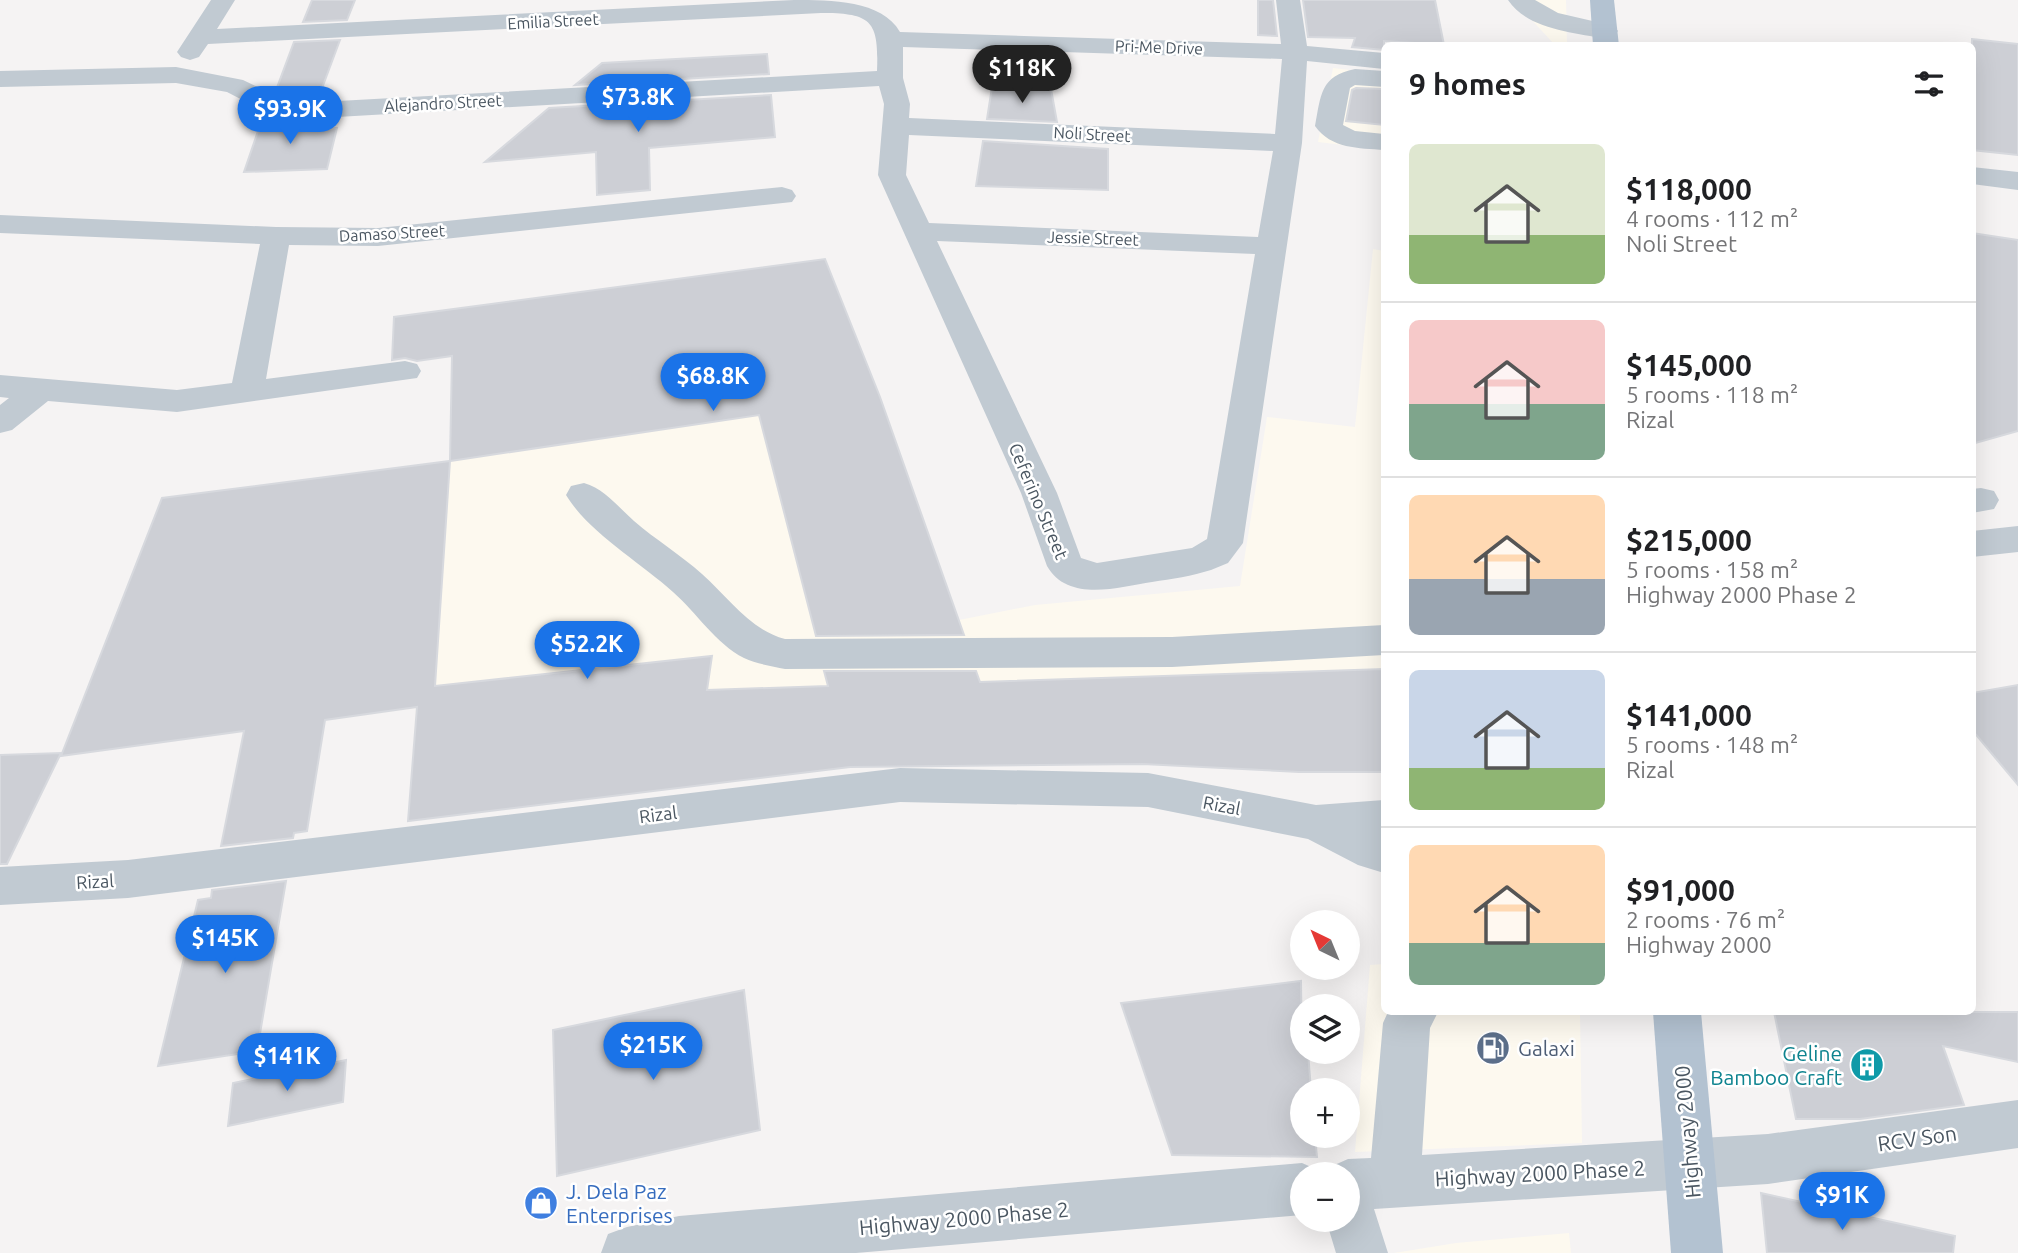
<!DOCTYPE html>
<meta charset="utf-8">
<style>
body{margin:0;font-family:Ubuntu,sans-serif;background:#f6f6f6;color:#202124;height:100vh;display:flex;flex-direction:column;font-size:26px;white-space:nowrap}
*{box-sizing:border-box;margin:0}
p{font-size:23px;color:#757577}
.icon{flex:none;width:38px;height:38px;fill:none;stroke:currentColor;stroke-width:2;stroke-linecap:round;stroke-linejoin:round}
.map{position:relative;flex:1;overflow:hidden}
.panel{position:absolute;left:1381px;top:42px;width:595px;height:973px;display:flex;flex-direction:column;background:#fff;border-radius:10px;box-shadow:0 7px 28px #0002}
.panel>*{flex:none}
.needle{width:46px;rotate:317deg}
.tools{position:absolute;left:1290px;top:910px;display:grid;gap:14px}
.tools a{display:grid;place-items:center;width:70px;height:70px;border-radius:50%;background:#fff;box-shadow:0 7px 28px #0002;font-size:35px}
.price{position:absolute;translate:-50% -60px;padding:0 16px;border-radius:24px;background:#1a73e8;color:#fff;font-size:23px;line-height:46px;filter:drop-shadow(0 2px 4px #0008)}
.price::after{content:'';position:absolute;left:50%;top:42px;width:21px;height:16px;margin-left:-10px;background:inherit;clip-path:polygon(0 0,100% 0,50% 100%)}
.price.on{background:#222;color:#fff}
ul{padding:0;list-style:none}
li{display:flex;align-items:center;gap:21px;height:175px;padding:0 28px}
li+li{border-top:2px solid #e0e0e0}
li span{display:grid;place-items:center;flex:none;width:196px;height:140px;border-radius:10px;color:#555}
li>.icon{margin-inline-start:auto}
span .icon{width:84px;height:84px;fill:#fffc;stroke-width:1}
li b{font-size:30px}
h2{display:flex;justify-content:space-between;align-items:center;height:84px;padding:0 28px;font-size:30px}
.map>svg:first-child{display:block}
</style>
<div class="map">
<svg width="2018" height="1253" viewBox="0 0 2018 1253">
<rect width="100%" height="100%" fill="#f5f3f3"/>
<g fill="#fdf9ef">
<path d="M 1513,0 L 1566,0 L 1567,45 L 1555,45 Z"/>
<path d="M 1333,68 L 1384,74 L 1384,150 L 1318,142 Z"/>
<path d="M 1373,249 L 1384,251 L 1384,772 L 1299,772 L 1143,764 L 850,767 L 408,821 L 416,708 L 61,756 L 162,498 L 450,461 L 452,311 L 825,259 L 880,397 L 959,620 L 1035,605 L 1240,586 L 1267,417 L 1355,427 Z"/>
<path d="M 1384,964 L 1384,1012 L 1580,1012 L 1582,1143 L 1355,1152 L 1370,965 Z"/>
<path d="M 1569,1233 L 1571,1253 L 1394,1253 L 1456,1243 Z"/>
</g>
<g fill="#cdcfd5" stroke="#d7d9de" stroke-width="2">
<path d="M 312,0 L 355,0 L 347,20 L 303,22 Z"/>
<path d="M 1258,0 L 1273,0 L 1277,36 L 1258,35 Z"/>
<path d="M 1303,0 L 1435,0 L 1444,45 L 1384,41 L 1384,50 L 1352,47 L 1355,38 L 1308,37 Z"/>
<path d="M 1972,39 L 2018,44 L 2018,155 L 1972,150 Z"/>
<path d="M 340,40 L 318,99 L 275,93 L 294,42 Z"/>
<path d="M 767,54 L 769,74 L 575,85 L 602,63 Z"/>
<path d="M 992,87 L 1051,89 L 1057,122 L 987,119 Z"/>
<path d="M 1356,88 L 1384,89 L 1384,125 L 1346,121 L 1352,90 Z"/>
<path d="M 771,95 L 775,137 L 649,148 L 650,190 L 597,195 L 596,152 L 485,162 L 549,108 Z"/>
<path d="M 269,113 L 311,120 L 307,131 L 337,128 L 327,169 L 244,172 L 258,131 L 264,131 Z"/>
<path d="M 983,141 L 1108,149 L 1108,190 L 976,186 Z"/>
<path d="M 1972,233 L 2018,240 L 2018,431 L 1972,444 Z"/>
<path d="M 825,259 L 880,397 L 964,635 L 816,636 L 759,415 L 450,461 L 452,356 L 417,361 L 405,358 L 392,360 L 394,317 Z"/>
<path d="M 450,461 L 435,686 L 712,656 L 707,690 L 828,686 L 824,671 L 976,671 L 980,682 L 1384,669 L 1384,772 L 1299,772 L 1143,764 L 850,767 L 408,821 L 417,707 L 325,720 L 307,831 L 294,833 L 293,838 L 221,846 L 244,731 L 61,756 L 162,498 Z"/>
<path d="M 2018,685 L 2018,785 L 1972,730 L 1972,693 Z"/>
<path d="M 61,753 L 7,864 L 0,864 L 0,755 Z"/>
<path d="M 286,881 L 257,1051 L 158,1066 L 198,900 L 211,898 L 212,890 Z"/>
<path d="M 1301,981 L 1302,1052 L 1308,1052 L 1311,1090 L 1302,1090 L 1302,1136 L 1315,1136 L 1317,1157 L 1172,1155 L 1121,1003 Z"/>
<path d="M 744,990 L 760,1130 L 557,1176 L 553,1030 Z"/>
<path d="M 1774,1012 L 2018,1012 L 2018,1062 L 1943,1046 L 1964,1105 L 1860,1119 L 1796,1119 Z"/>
<path d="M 346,1060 L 343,1102 L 228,1126 L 233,1083 Z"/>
<path d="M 1761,1193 L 1955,1236 L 1953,1253 L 1767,1253 Z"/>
</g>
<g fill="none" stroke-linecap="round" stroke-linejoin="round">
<g fill="#c1cad2" fill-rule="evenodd">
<path d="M 211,0 L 235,0 L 217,29 L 794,0 C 831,0 882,0 900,32 L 1281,44 L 1276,0 L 1300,0 L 1307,46 L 1384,53 L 1384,69 L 1307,61 L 1302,143 L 1243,543 L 1228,563 L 1211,570 C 1192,576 1172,579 1152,582 C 1119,587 1068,603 1047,566 L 1021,493 L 878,175 L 884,104 L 879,86 L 320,118 L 293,116 L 256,107 L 227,92 L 176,83 L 0,87 L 0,71 L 176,67 L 243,80 L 274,95 L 293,100 L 320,102 L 877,71 C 879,21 872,13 821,13 L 208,44 L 199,57 L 190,60 L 181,57 L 177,52 ZM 903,47 L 1282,59 L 1275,134 L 909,118 L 910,104 L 903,78 ZM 909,135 L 1273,151 L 1258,237 L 929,223 L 906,175 ZM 937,241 L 1255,254 L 1207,539 L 1192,548 L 1097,563 L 1081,558 L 1057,493 Z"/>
<path d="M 1508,0 L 1535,0 L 1558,13 L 1614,26 L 1618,31 L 1614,36 L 1605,39 C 1573,32 1528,30 1508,0 Z"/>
<path d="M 1355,69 L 1384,71 L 1384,87 L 1355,85 L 1350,88 L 1343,125 L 1355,131 L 1384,134 L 1384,150 C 1359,148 1331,149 1315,126 C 1321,95 1320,76 1355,69 Z"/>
<path d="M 1972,167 L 2018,172 L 2018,190 L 1972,184 Z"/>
<path d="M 782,187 L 792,190 L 796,196 L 792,202 L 378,246 L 289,245 L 266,379 L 405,361 L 417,364 L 421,371 L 417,378 L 177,412 L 48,401 L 12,430 L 0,433 L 0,405 L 9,398 L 0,397 L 0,375 L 177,390 L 232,383 L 260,244 L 0,233 L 0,215 L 276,227 L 378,228 Z"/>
<path d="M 584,483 C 605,489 618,507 634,521 C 656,540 681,555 702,574 C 728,597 750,630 785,639 L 1172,637 L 1384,625 L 1384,655 L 1172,667 L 785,669 C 772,666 756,664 744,658 C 716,644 696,612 673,592 C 640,562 589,533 566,495 L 571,486 Z"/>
<path d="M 1981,488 L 1994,491 L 1999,500 L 1994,509 L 1972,513 L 1972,489 Z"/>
<path d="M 2018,526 L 2018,552 L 1972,557 L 1972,531 Z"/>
<path d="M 900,768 L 1148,773 L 1316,805 L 1384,800 L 1384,873 L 1358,865 L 1308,839 L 1148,807 L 900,802 L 128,898 L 0,905 L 0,867 L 128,860 Z"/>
<path d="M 1388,1012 L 1438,1012 L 1430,1028 L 1422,1155 L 1768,1134 L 2018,1100 L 2018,1148 L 1768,1184 L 1374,1209 L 1388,1253 L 1336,1253 L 1326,1220 L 1348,1220 L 1348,1174 L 1327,1174 L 1330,1167 L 1348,1159 L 1371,1158 L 1383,1023 Z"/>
<path d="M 1302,1163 L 1320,1171 L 1322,1174 L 1302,1174 L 1302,1215 L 856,1253 L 601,1253 L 608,1234 L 627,1227 L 679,1216 Z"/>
</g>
<g fill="#b3c2d1" fill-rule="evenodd">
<path d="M 1590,0 L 1614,0 L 1619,46 L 1593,46 Z"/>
<path d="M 1653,1012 L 1701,1012 L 1723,1253 L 1671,1253 Z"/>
</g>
</g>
<defs>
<g id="fuel-disc" transform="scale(1.75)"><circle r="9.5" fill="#5c6f8a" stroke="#fff"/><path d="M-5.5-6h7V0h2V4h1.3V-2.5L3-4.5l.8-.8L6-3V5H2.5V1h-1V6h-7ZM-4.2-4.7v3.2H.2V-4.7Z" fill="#fff"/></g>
<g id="building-disc" transform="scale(1.75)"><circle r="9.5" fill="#0f9aa8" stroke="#fff"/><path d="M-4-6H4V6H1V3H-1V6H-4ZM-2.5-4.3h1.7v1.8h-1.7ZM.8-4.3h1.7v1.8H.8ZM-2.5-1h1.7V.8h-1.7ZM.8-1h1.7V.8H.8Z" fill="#fff"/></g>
<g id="shop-disc" transform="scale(1.75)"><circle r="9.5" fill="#3f7fe0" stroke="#fff"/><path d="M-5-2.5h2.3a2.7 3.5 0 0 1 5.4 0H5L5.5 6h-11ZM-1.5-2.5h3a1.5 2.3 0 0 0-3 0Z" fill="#fff"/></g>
</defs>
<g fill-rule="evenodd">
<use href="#fuel-disc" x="1493" y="1048"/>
<use href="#building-disc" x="1867" y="1065"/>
<use href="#shop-disc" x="541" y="1203"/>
</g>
<g text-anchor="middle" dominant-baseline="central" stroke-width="5" stroke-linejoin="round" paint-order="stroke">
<g font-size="16" fill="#4a5661" stroke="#fff">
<text transform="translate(553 21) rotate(-3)">Emilia Street</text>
<text transform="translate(1159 47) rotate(2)">Pri-Me Drive</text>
<text transform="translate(443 103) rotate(-3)">Alejandro Street</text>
<text transform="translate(1092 134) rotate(3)">Noli Street</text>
<text transform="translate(392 233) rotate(-3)">Damaso Street</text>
<text transform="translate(1093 238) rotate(2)">Jessie Street</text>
</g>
<g font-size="18" fill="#4a5661" stroke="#fff">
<text transform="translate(1039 501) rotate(67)">Ceferino Street</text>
<text transform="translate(1222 805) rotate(11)">Rizal</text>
<text transform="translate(658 814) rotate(-7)">Rizal</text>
<text transform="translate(95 881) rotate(-3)">Rizal</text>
</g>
<g font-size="21" fill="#4e5e75" stroke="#fff" text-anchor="start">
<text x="1518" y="1048">Galaxi</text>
</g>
<g font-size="21" fill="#0d838f" stroke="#fff" text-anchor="end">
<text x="1842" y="1053">Geline<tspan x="1842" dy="24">Bamboo Craft</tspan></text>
</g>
<g font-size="21" fill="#4a5661" stroke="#fff">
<text transform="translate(1687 1132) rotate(-95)">Highway 2000</text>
<text transform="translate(1917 1138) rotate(-8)">RCV Son</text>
<text transform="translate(1540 1173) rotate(-3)">Highway 2000 Phase 2</text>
<text transform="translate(964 1218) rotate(-5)">Highway 2000 Phase 2</text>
</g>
<g font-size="21" fill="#366cbe" stroke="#fff" text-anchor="start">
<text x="566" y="1191">J. Dela Paz<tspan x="566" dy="24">Enterprises</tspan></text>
</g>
</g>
</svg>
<div class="tools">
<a><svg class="needle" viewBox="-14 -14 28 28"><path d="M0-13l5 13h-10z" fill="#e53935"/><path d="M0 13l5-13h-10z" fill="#757577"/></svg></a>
<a><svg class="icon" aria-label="layers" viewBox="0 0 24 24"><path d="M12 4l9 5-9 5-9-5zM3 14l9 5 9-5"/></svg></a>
<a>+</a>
<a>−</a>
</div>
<b class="price on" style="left:1022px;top:105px">$118K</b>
<b class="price" style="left:638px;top:134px">$73.8K</b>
<b class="price" style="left:290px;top:146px">$93.9K</b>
<b class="price" style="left:713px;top:413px">$68.8K</b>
<b class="price" style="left:587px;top:681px">$52.2K</b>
<b class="price" style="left:225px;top:975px">$145K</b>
<b class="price" style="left:653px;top:1082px">$215K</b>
<b class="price" style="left:287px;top:1093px">$141K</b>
<b class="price" style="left:1842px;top:1232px">$91K</b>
<section class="panel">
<h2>9 homes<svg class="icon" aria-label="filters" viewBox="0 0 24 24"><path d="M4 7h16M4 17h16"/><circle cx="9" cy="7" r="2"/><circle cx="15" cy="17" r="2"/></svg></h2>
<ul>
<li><span style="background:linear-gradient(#dfe7d0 65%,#8fb573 0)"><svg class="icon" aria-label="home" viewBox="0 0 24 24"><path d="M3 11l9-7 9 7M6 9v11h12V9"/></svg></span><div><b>$118,000</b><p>4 rooms · 112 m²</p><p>Noli Street</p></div></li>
<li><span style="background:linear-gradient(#f6c9c9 60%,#7fa58c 0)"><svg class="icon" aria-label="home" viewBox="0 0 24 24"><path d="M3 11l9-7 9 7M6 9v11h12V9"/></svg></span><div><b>$145,000</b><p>5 rooms · 118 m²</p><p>Rizal</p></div></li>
<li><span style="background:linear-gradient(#ffd9b3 60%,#9aa5b1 0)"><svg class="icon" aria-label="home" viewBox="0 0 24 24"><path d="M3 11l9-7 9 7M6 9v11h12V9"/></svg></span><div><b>$215,000</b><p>5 rooms · 158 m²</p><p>Highway 2000 Phase 2</p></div></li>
<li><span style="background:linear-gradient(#c9d6e8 70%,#8fb573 0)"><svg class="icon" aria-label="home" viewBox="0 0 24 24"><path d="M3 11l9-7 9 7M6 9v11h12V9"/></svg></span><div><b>$141,000</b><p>5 rooms · 148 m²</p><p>Rizal</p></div></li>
<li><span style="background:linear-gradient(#ffd9b3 70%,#7fa58c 0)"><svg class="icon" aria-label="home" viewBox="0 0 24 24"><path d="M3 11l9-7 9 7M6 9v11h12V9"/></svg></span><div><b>$91,000</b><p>2 rooms · 76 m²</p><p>Highway 2000</p></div></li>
</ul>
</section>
</div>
